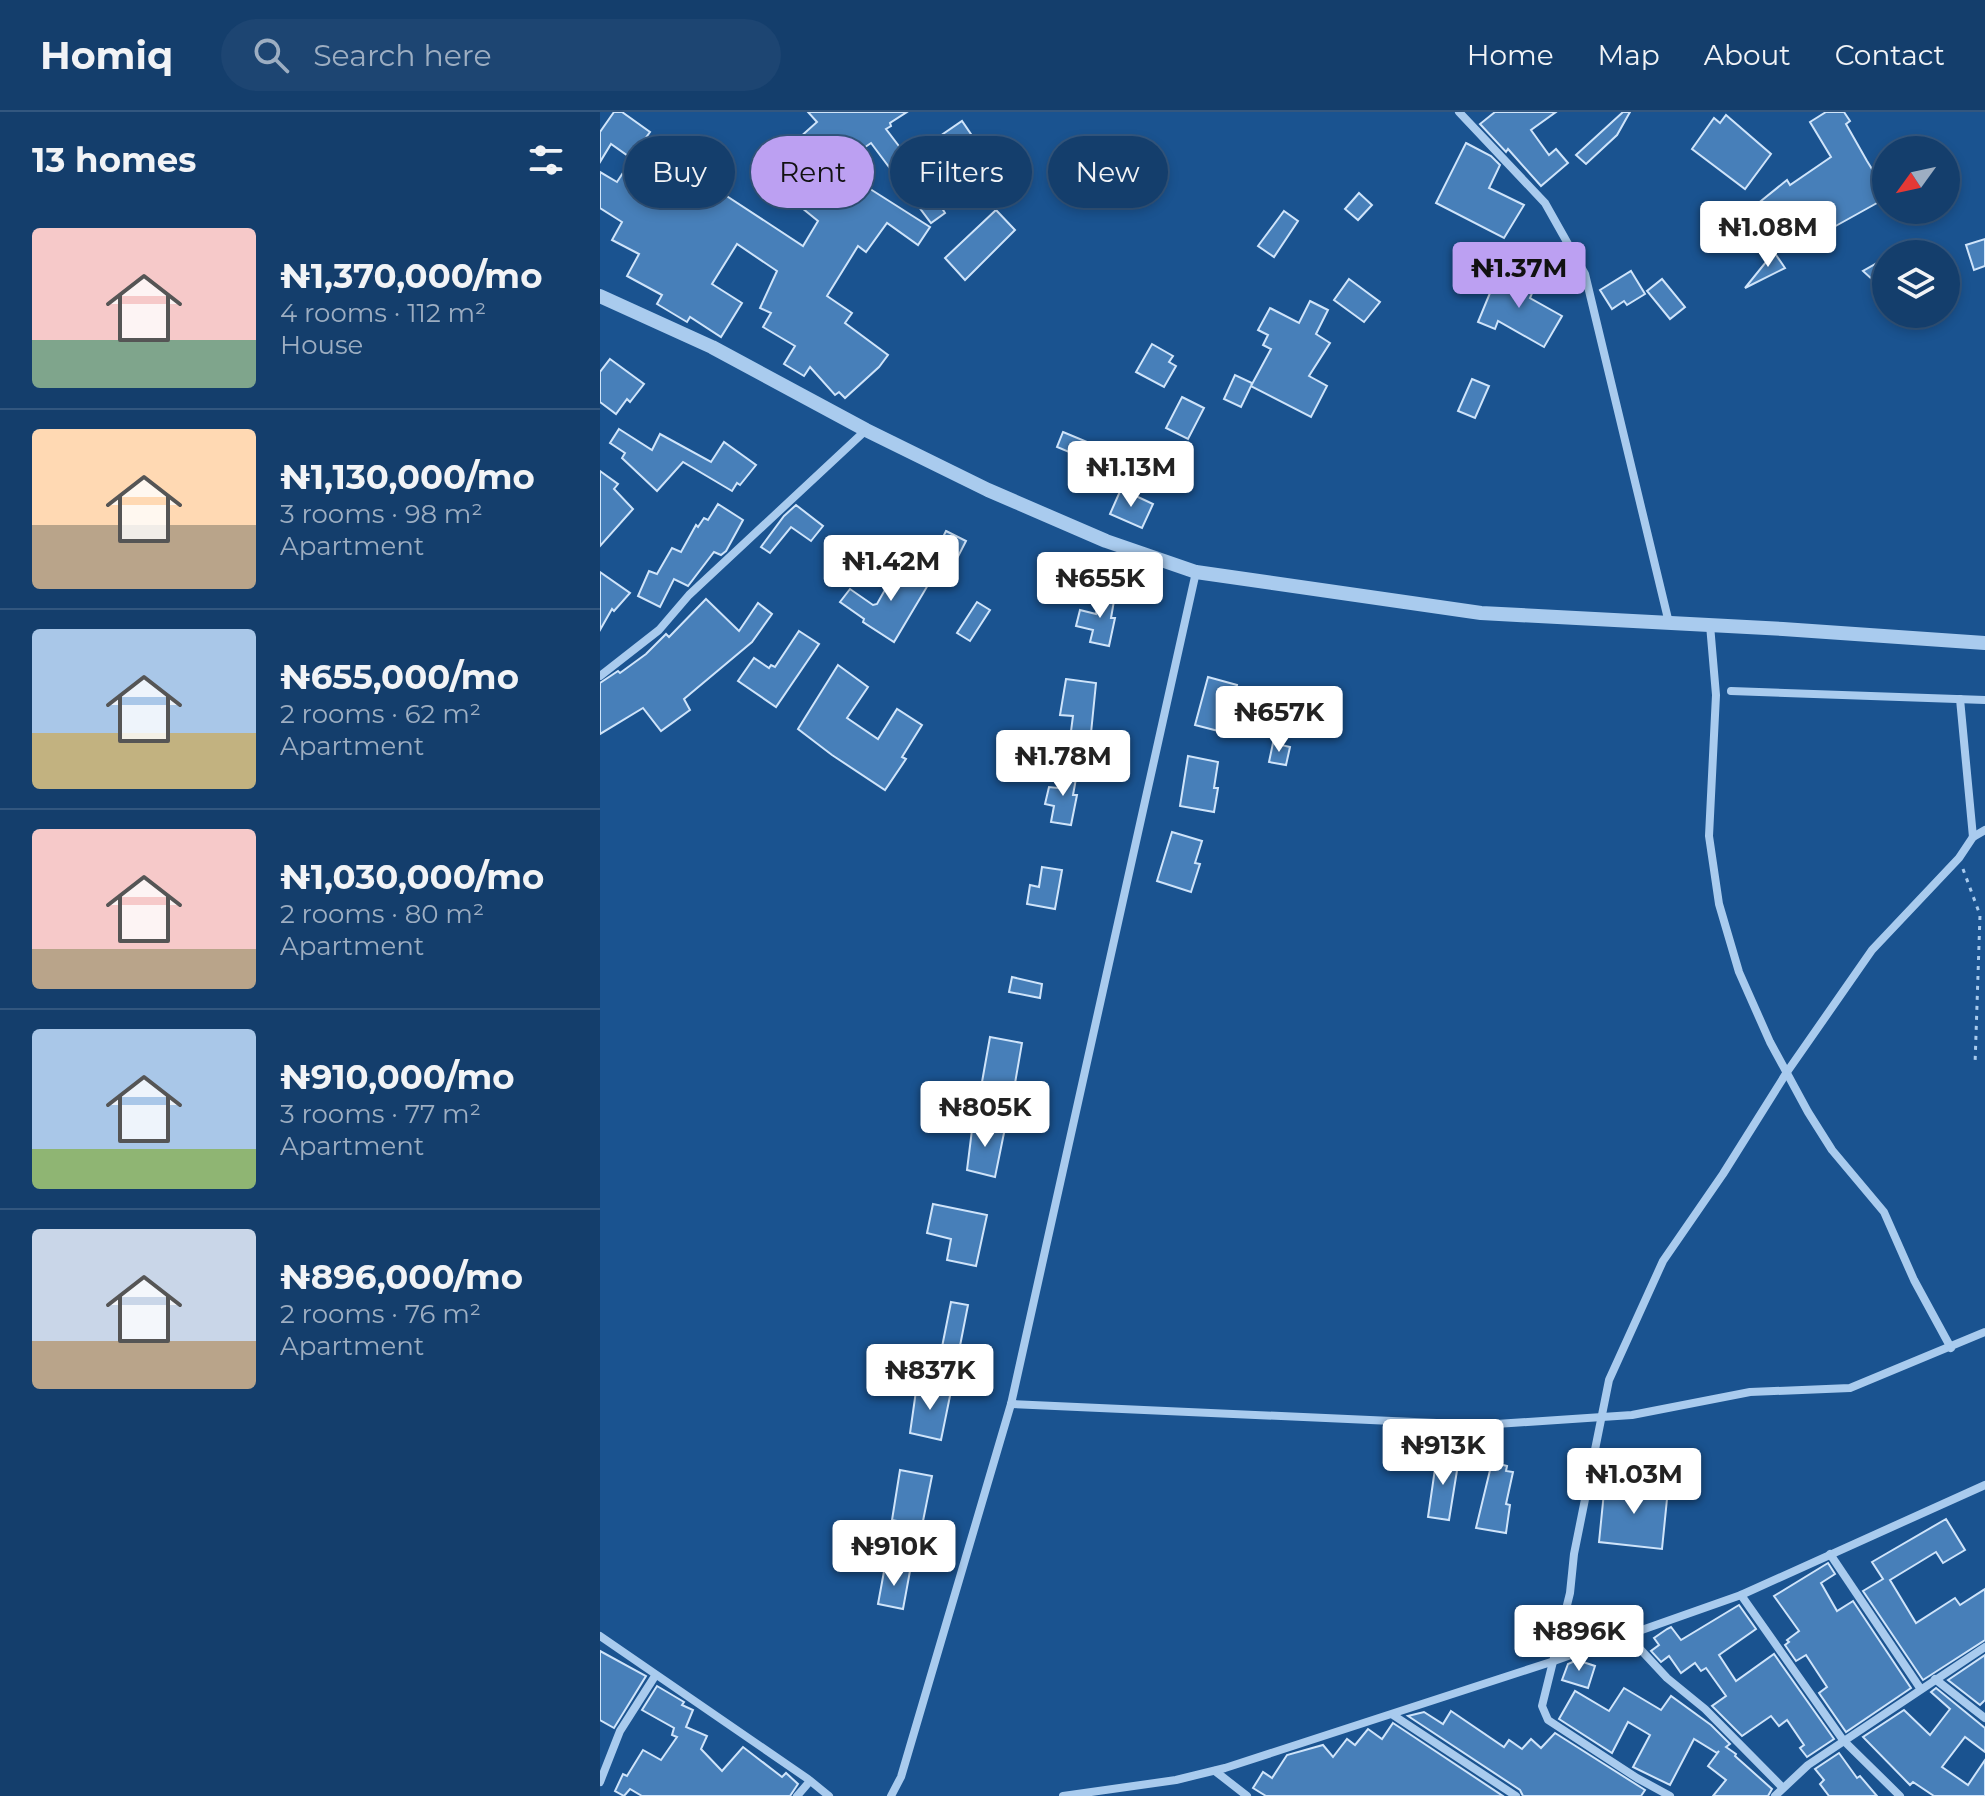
<!DOCTYPE html>
<meta charset="utf-8">
<style>
body{margin:0;font-family:Montserrat,sans-serif;background:#1d4572;color:#f1f3f6;height:100vh;display:flex;flex-direction:column;font-size:30px;white-space:nowrap}
*{box-sizing:border-box;margin:0}
p{font-size:26px;color:#9daec2}
.icon{flex:none;width:44px;height:44px;fill:none;stroke:currentColor;stroke-width:2;stroke-linecap:round;stroke-linejoin:round}
.map{position:relative;flex:1;overflow:hidden}
.drawer{display:flex;flex-direction:column;background:#143e6c;width:600px}
.drawer>*{flex:none}
.guide{position:absolute;left:24px;top:24px;width:760px;height:72px;display:flex;gap:16px}
.needle{width:52px;rotate:237deg}
.tools{position:absolute;left:1272px;top:24px;display:grid;gap:16px}
.tools a{display:grid;place-items:center;width:88px;height:88px;border-radius:50%;background:#143e6c;box-shadow:0 4px 12px #0003,0 0 0 2px #33577f;font-size:40px}
.price{position:absolute;translate:-50% -68px;padding:0 18px;border-radius:8px;background:#fff;color:#222;font-size:26px;line-height:52px;filter:drop-shadow(0 2px 4px #0008)}
.price::after{content:'';position:absolute;left:50%;top:48px;width:24px;height:18px;margin-left:-12px;background:inherit;clip-path:polygon(0 0,100% 0,50% 100%)}
.price.current{background:#bca0f2;color:#111}
ul{padding:0;list-style:none}
li{display:flex;align-items:center;gap:24px;height:200px;padding:0 32px}
li+li{border-top:2px solid #33577f}
li span{display:grid;place-items:center;flex:none;width:224px;height:160px;border-radius:8px;color:#555}
li>.icon{margin-inline-start:auto}
span .icon{width:96px;height:96px;fill:#fffc;stroke-width:1}
li b{font-size:34px}
h2{display:flex;justify-content:space-between;align-items:center;height:96px;padding:0 32px;font-size:34px}
.chip{padding:0 28px;border-radius:36px;background:#143e6c;box-shadow:0 4px 12px #0003,0 0 0 2px #33577f;font-size:28px;line-height:72px}
.chip.current{background:#bca0f2;color:#111}
header{display:flex;align-items:center;gap:48px;box-sizing:border-box;height:112px;padding:0 40px;background:#143e6c;border-bottom:2px solid #33577f}
header strong{font-size:38px}
nav{display:flex;gap:44px;margin-inline-start:auto;font-size:28px}
.search{width:560px;height:72px;background:#1d4572;display:flex;align-items:center;gap:20px;box-sizing:border-box;padding:0 28px;border-radius:44px;color:#9daec2;font-size:30px}
main{display:flex;flex:1;min-height:0}
.map>svg:first-child{display:block}
</style>
<header>
<strong>Homiq</strong>
<div class="search"><svg class="icon" aria-label="search" viewBox="0 0 24 24"><circle cx="10" cy="10" r="6"/><path d="M15 15l6 6"/></svg>Search here</div>
<nav><a>Home</a><a>Map</a><a>About</a><a>Contact</a></nav>
</header>
<main>
<section class="drawer">
<h2>13 homes<svg class="icon" aria-label="filters" viewBox="0 0 24 24"><path d="M4 7h16M4 17h16"/><circle cx="9" cy="7" r="2"/><circle cx="15" cy="17" r="2"/></svg></h2>
<ul>
<li><span style="background:linear-gradient(#f6c9c9 70%,#7fa58c 0)"><svg class="icon" aria-label="home" viewBox="0 0 24 24"><path d="M3 11l9-7 9 7M6 9v11h12V9"/></svg></span><div><b>₦1,370,000/mo</b><p>4 rooms · 112 m²</p><p>House</p></div></li>
<li><span style="background:linear-gradient(#ffd9b3 60%,#b9a48a 0)"><svg class="icon" aria-label="home" viewBox="0 0 24 24"><path d="M3 11l9-7 9 7M6 9v11h12V9"/></svg></span><div><b>₦1,130,000/mo</b><p>3 rooms · 98 m²</p><p>Apartment</p></div></li>
<li><span style="background:linear-gradient(#a9c7e8 65%,#c2b280 0)"><svg class="icon" aria-label="home" viewBox="0 0 24 24"><path d="M3 11l9-7 9 7M6 9v11h12V9"/></svg></span><div><b>₦655,000/mo</b><p>2 rooms · 62 m²</p><p>Apartment</p></div></li>
<li><span style="background:linear-gradient(#f6c9c9 75%,#b9a48a 0)"><svg class="icon" aria-label="home" viewBox="0 0 24 24"><path d="M3 11l9-7 9 7M6 9v11h12V9"/></svg></span><div><b>₦1,030,000/mo</b><p>2 rooms · 80 m²</p><p>Apartment</p></div></li>
<li><span style="background:linear-gradient(#a9c7e8 75%,#8fb573 0)"><svg class="icon" aria-label="home" viewBox="0 0 24 24"><path d="M3 11l9-7 9 7M6 9v11h12V9"/></svg></span><div><b>₦910,000/mo</b><p>3 rooms · 77 m²</p><p>Apartment</p></div></li>
<li><span style="background:linear-gradient(#c9d6e8 70%,#b9a48a 0)"><svg class="icon" aria-label="home" viewBox="0 0 24 24"><path d="M3 11l9-7 9 7M6 9v11h12V9"/></svg></span><div><b>₦896,000/mo</b><p>2 rooms · 76 m²</p><p>Apartment</p></div></li>
</ul>
</section>
<div class="map">
<svg width="1385" height="1684" viewBox="0 0 1385 1684">
<rect width="100%" height="100%" fill="#1a5390"/>
<g fill="#477fb9" stroke="#cfe4fa" stroke-width="2">
<path d="M 14,0 L 22,0 L 50,20 L 31,46 L 11,32 L 0,50 L 0,20 Z"/>
<path d="M 208,0 L 307,0 L 290,11 L 291,14 L 286,17 L 308,46 L 362,9 L 375,28 L 323,66 L 345,101 L 331,111 L 271,31 L 245,49 L 243,47 L 192,43 L 244,85 L 256,68 L 330,115 L 318,133 L 287,111 L 266,140 L 258,134 L 227,184 L 252,201 L 245,211 L 288,243 L 279,255 L 245,286 L 239,280 L 235,283 L 210,255 L 204,264 L 184,252 L 195,234 L 163,215 L 171,201 L 160,196 L 177,159 L 137,132 L 112,172 L 142,191 L 121,225 L 90,205 L 87,210 L 57,192 L 62,183 L 27,164 L 39,142 L 12,128 L 22,110 L 0,96 L 0,60 L 17,70 L 26,56 L 69,82 L 84,58 L 93,64 L 104,44 L 130,59 L 119,79 L 203,134 L 218,109 L 165,66 L 188,36 L 217,10 Z"/>
<path d="M 895,0 L 956,0 L 931,18 L 949,43 L 956,37 L 968,51 L 941,74 L 908,37 L 906,40 L 880,12 Z"/>
<path d="M 1023,0 L 1030,0 L 1017,23 L 986,52 L 976,43 Z"/>
<path d="M 1226,0 L 1244,0 L 1250,9 L 1246,12 L 1267,49 L 1280,70 L 1286,67 L 1286,86 L 1232,116 L 1220,96 L 1183,115 L 1163,95 L 1165,92 L 1161,89 L 1187,68 L 1190,73 L 1231,45 L 1210,10 Z"/>
<path d="M 1126,3 L 1171,42 L 1145,77 L 1092,37 L 1114,6 L 1120,11 Z"/>
<path d="M 866,31 L 891,44 L 900,53 L 889,76 L 924,93 L 904,126 L 836,91 Z"/>
<path d="M 759,81 L 772,93 L 758,108 L 745,97 Z"/>
<path d="M 396,98 L 415,118 L 365,168 L 345,146 Z"/>
<path d="M 684,99 L 698,109 L 674,145 L 658,134 Z"/>
<path d="M 1385,127 L 1385,154 L 1374,158 L 1366,133 Z"/>
<path d="M 1174,140 L 1185,156 L 1145,176 Z"/>
<path d="M 1286,146 L 1286,180 L 1263,159 Z"/>
<path d="M 899,159 L 935,174 L 930,186 L 962,204 L 944,235 L 898,209 L 895,217 L 878,210 Z"/>
<path d="M 1031,159 L 1045,182 L 1027,193 L 1024,189 L 1012,197 L 1000,178 Z"/>
<path d="M 749,167 L 780,190 L 764,210 L 734,188 Z"/>
<path d="M 1062,167 L 1085,195 L 1070,207 L 1047,179 Z"/>
<path d="M 710,189 L 728,198 L 716,222 L 730,231 L 709,264 L 727,274 L 711,305 L 651,274 L 641,295 L 624,287 L 635,263 L 652,271 L 651,274 L 671,237 L 663,233 L 668,223 L 658,218 L 670,196 L 699,211 Z"/>
<path d="M 552,232 L 573,244 L 569,250 L 576,254 L 564,275 L 536,260 Z"/>
<path d="M 10,247 L 44,272 L 30,290 L 27,287 L 16,302 L 0,290 L 0,260 Z"/>
<path d="M 872,267 L 889,274 L 875,306 L 858,299 Z"/>
<path d="M 582,285 L 604,296 L 588,327 L 566,316 Z"/>
<path d="M 19,317 L 52,338 L 60,322 L 111,350 L 124,330 L 156,353 L 140,373 L 137,371 L 132,379 L 83,350 L 57,379 L 22,346 L 25,341 L 10,331 Z"/>
<path d="M 463,320 L 492,332 L 486,347 L 457,335 Z"/>
<path d="M 0,359 L 18,372 L 14,377 L 33,397 L 0,434 Z"/>
<path d="M 521,377 L 553,392 L 542,416 L 510,402 Z"/>
<path d="M 118,392 L 143,408 L 126,439 L 121,443 L 114,440 L 88,474 L 74,467 L 60,495 L 38,484 L 49,459 L 57,462 L 72,436 L 81,440 L 96,413 L 98,415 L 104,406 L 108,408 Z"/>
<path d="M 196,393 L 223,414 L 211,429 L 191,415 L 170,441 L 161,435 L 184,404 Z"/>
<path d="M 346,419 L 366,429 L 346,468 L 326,458 Z"/>
<path d="M 300,451 L 331,468 L 294,530 L 263,510 L 264,507 L 240,490 L 250,477 L 273,493 L 277,492 Z"/>
<path d="M 0,460 L 30,481 L 14,499 L 12,497 L 0,518 Z"/>
<path d="M 500,480 L 515,483 L 511,506 L 515,506 L 509,534 L 490,530 L 493,518 L 476,514 L 480,498 L 496,502 Z"/>
<path d="M 106,487 L 139,519 L 158,491 L 172,502 L 152,530 L 84,587 L 90,598 L 61,619 L 43,596 L 0,622 L 0,571 L 18,559 L 20,561 L 46,542 L 66,522 L 69,525 Z"/>
<path d="M 377,490 L 390,498 L 370,529 L 357,521 Z"/>
<path d="M 199,519 L 219,532 L 176,595 L 138,569 L 154,546 L 169,556 L 171,553 L 175,555 Z"/>
<path d="M 238,553 L 268,575 L 247,606 L 278,627 L 297,597 L 322,613 L 302,645 L 306,647 L 285,678 L 232,643 L 198,617 Z"/>
<path d="M 608,565 L 637,573 L 635,581 L 654,587 L 647,607 L 635,603 L 630,622 L 595,613 Z"/>
<path d="M 466,567 L 496,571 L 491,621 L 471,619 L 473,604 L 460,603 Z"/>
<path d="M 673,631 L 690,635 L 686,653 L 669,650 Z"/>
<path d="M 588,644 L 618,650 L 614,676 L 618,676 L 614,700 L 580,694 Z"/>
<path d="M 461,657 L 477,661 L 473,683 L 477,683 L 471,713 L 451,710 L 454,694 L 445,692 L 449,675 L 458,676 Z"/>
<path d="M 572,720 L 602,729 L 595,751 L 600,752 L 591,780 L 557,769 Z"/>
<path d="M 442,755 L 462,758 L 455,797 L 427,792 L 430,773 L 439,775 Z"/>
<path d="M 412,865 L 442,872 L 440,886 L 409,880 Z"/>
<path d="M 390,925 L 422,931 L 414,977 L 382,970 Z"/>
<path d="M 373,1010 L 405,1016 L 395,1065 L 367,1058 Z"/>
<path d="M 333,1092 L 387,1103 L 376,1154 L 347,1148 L 351,1127 L 327,1121 Z"/>
<path d="M 351,1190 L 368,1193 L 359,1239 L 342,1235 Z"/>
<path d="M 317,1272 L 351,1279 L 341,1328 L 310,1321 Z"/>
<path d="M 837,1343 L 859,1346 L 849,1408 L 828,1405 Z"/>
<path d="M 892,1350 L 907,1354 L 906,1359 L 913,1360 L 906,1392 L 910,1393 L 906,1421 L 876,1416 Z"/>
<path d="M 300,1358 L 332,1364 L 322,1414 L 292,1408 Z"/>
<path d="M 1005,1370 L 1068,1377 L 1062,1437 L 999,1430 Z"/>
<path d="M 1346,1407 L 1365,1438 L 1343,1451 L 1336,1440 L 1290,1468 L 1316,1511 L 1355,1486 L 1360,1493 L 1385,1477 L 1385,1528 L 1323,1568 L 1263,1479 L 1283,1467 L 1272,1450 Z"/>
<path d="M 1228,1451 L 1235,1462 L 1221,1471 L 1237,1499 L 1253,1489 L 1311,1576 L 1246,1620 L 1219,1581 L 1227,1575 L 1206,1543 L 1196,1549 L 1185,1533 L 1189,1530 L 1187,1528 L 1199,1519 L 1174,1484 Z"/>
<path d="M 285,1454 L 310,1459 L 303,1497 L 278,1492 Z"/>
<path d="M 1139,1493 L 1156,1517 L 1119,1543 L 1136,1569 L 1174,1542 L 1234,1627 L 1207,1645 L 1200,1636 L 1204,1633 L 1187,1608 L 1179,1614 L 1171,1604 L 1142,1624 L 1112,1594 L 1126,1584 L 1106,1556 L 1101,1559 L 1095,1551 L 1081,1561 L 1069,1544 L 1061,1550 L 1051,1539 L 1059,1533 L 1054,1526 L 1067,1517 L 1071,1515 L 1081,1528 Z"/>
<path d="M 0,1539 L 46,1564 L 14,1616 L 0,1608 Z"/>
<path d="M 1385,1543 L 1385,1588 L 1380,1593 L 1348,1568 Z"/>
<path d="M 977,1548 L 995,1554 L 988,1576 L 962,1568 L 968,1552 Z"/>
<path d="M 57,1574 L 84,1590 L 82,1593 L 93,1598 L 86,1615 L 107,1624 L 101,1637 L 122,1659 L 143,1635 L 182,1665 L 186,1661 L 198,1672 L 190,1684 L 42,1684 L 30,1677 L 24,1684 L 15,1679 L 23,1662 L 27,1664 L 43,1638 L 61,1648 L 77,1625 L 72,1623 L 74,1616 L 42,1598 Z"/>
<path d="M 1024,1576 L 1061,1598 L 1071,1584 L 1111,1613 L 1130,1632 L 1126,1635 L 1136,1642 L 1135,1644 L 1172,1677 L 1168,1684 L 1113,1684 L 1126,1668 L 1108,1654 L 1119,1639 L 1117,1641 L 1094,1627 L 1070,1673 L 1033,1655 L 1050,1623 L 1028,1610 L 1012,1641 L 959,1607 L 975,1579 L 1009,1599 Z"/>
<path d="M 1336,1576 L 1385,1616 L 1385,1640 L 1365,1625 L 1342,1655 L 1368,1673 L 1385,1648 L 1385,1684 L 1334,1684 L 1313,1670 L 1310,1673 L 1263,1625 L 1304,1598 L 1330,1623 L 1350,1597 L 1331,1580 Z"/>
<path d="M 851,1599 L 904,1635 L 909,1628 L 922,1637 L 931,1627 L 941,1636 L 955,1621 L 1045,1678 L 1041,1684 L 923,1684 L 920,1678 L 808,1604 L 824,1600 L 843,1612 Z"/>
<path d="M 793,1611 L 903,1684 L 666,1684 L 653,1676 L 663,1660 L 672,1666 L 687,1643 L 723,1633 L 733,1645 L 747,1627 L 755,1633 L 768,1617 L 782,1627 Z"/>
<path d="M 1239,1641 L 1257,1666 L 1260,1664 L 1277,1684 L 1229,1684 L 1220,1672 L 1224,1668 L 1215,1657 Z"/>
</g>
<g fill="none" stroke-linecap="round" stroke-linejoin="round">
<path stroke="#a9cbee" stroke-width="3" stroke-dasharray="4 6" stroke-linecap="butt" d="M 1363,757 L 1380,803 L 1375,953"/>
<g stroke="#a9cbee" stroke-width="8">
<path d="M 859,0 L 945,91 L 985,162 L 1069,511"/>
<path d="M 1110,513 L 1116,583 L 1109,724 L 1119,792 L 1139,860 L 1170,930 L 1208,1000 L 1232,1038 L 1284,1100 L 1314,1168 L 1351,1236"/>
<path d="M 0,564 L 59,518 L 89,483 L 266,318"/>
<path d="M 1131,579 L 1385,588"/>
<path d="M 1360,587 L 1373,725"/>
<path d="M 411,1292 L 881,1313 L 1032,1303 L 1150,1280 L 1250,1276 L 1385,1220"/>
<path d="M 1230,1442 L 1320,1576"/>
<path d="M 1141,1483 L 1243,1628 L 1300,1684"/>
<path d="M 1027,1523 L 1067,1566 L 1105,1597 L 1183,1676"/>
<path d="M 0,1524 L 208,1667 L 229,1684"/>
<path d="M 1335,1567 L 1385,1606"/>
<path d="M 793,1603 L 916,1684"/>
<path d="M 615,1659 L 647,1684"/>
<path d="M 0,1670 L 20,1619 L 55,1564"/>
<path d="M 197,1684 L 210,1669"/>
<path d="M 291,1684 L 301,1665 L 411,1292 L 596,460"/>
<path d="M 463,1684 L 576,1668 L 625,1656 L 951,1550 L 1141,1483 L 1385,1373"/>
<path d="M 1070,1684 L 1037,1666 L 948,1608 L 942,1594 L 970,1481 L 974,1442 L 1009,1268 L 1063,1149 L 1123,1062 L 1187,960 L 1272,838 L 1359,746 L 1373,725 L 1385,718"/>
<path d="M 1175,1684 L 1208,1653 L 1385,1535"/>
</g>
<path stroke="#a9cbee" stroke-width="14" d="M 0,184 L 112,235 L 266,318 L 388,378 L 506,429 L 596,460 L 881,501 L 1183,517 L 1385,531"/>
</g>
</svg>
<div class="tools">
<a><svg class="needle" viewBox="-14 -14 28 28"><path d="M0-13l5 13h-10z" fill="#e53935"/><path d="M0 13l5-13h-10z" fill="#9daec2"/></svg></a>
<a><svg class="icon" aria-label="layers" viewBox="0 0 24 24"><path d="M12 4l9 5-9 5-9-5zM3 14l9 5 9-5"/></svg></a>
</div>
<b class="price" style="left:1168px;top:157px">₦1.08M</b>
<b class="price current" style="left:919px;top:198px">₦1.37M</b>
<b class="price" style="left:531px;top:397px">₦1.13M</b>
<b class="price" style="left:291px;top:491px">₦1.42M</b>
<b class="price" style="left:500px;top:508px">₦655K</b>
<b class="price" style="left:679px;top:642px">₦657K</b>
<b class="price" style="left:463px;top:686px">₦1.78M</b>
<b class="price" style="left:385px;top:1037px">₦805K</b>
<b class="price" style="left:330px;top:1300px">₦837K</b>
<b class="price" style="left:843px;top:1375px">₦913K</b>
<b class="price" style="left:1034px;top:1404px">₦1.03M</b>
<b class="price" style="left:294px;top:1476px">₦910K</b>
<b class="price" style="left:979px;top:1561px">₦896K</b>
<div class="guide">
<a class="chip">Buy</a>
<a class="chip current">Rent</a>
<a class="chip">Filters</a>
<a class="chip">New</a>
</div>
</div>
</main>
